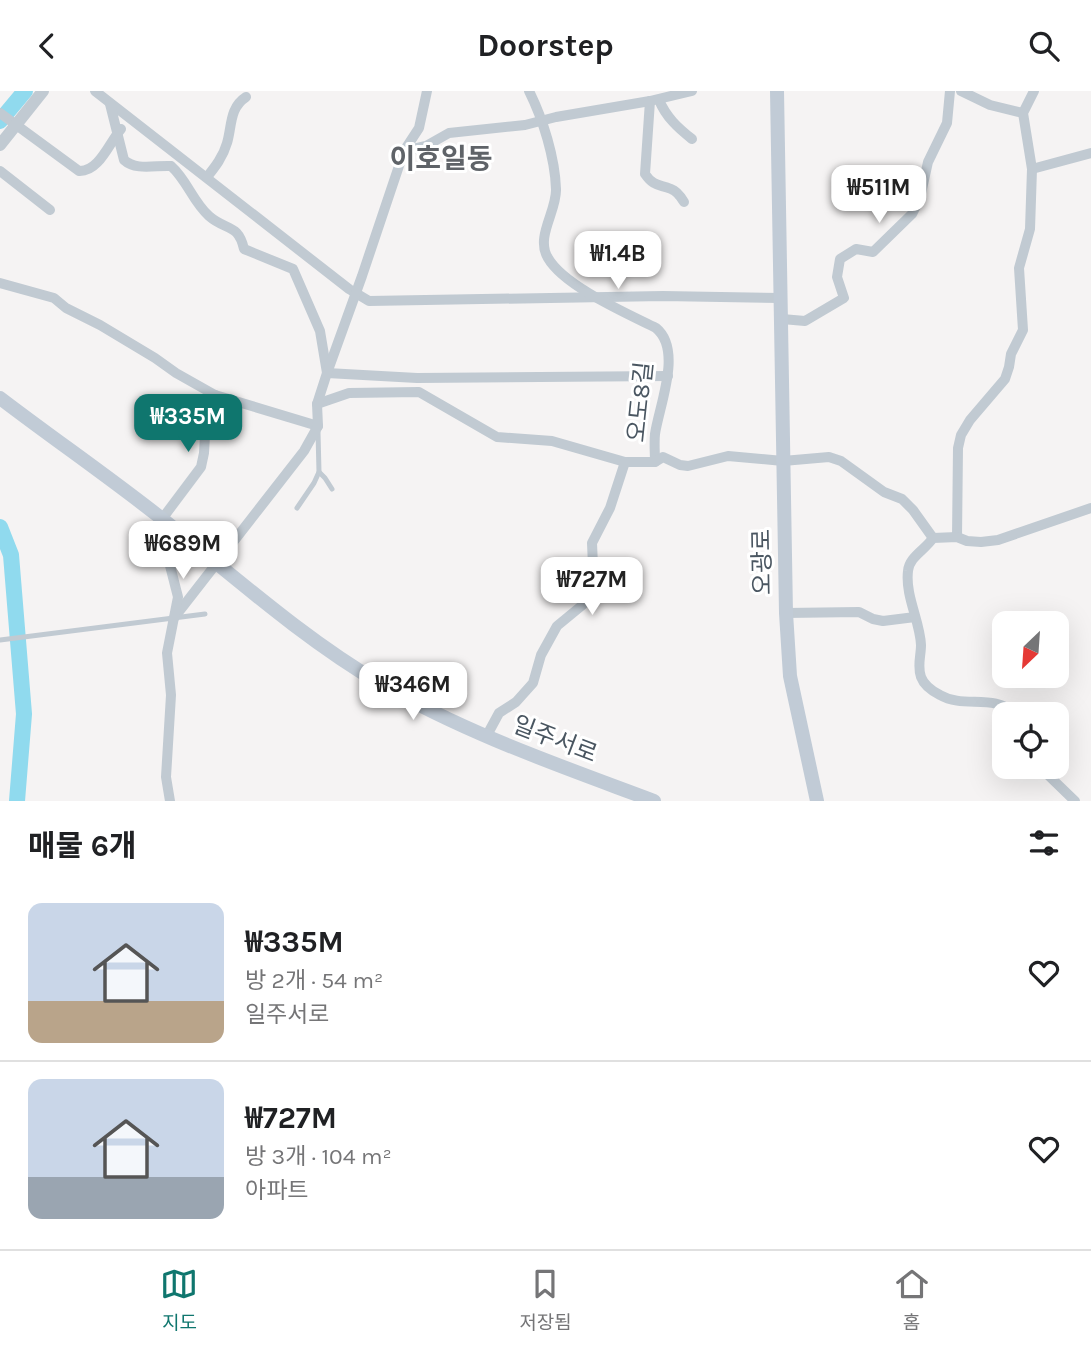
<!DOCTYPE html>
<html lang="ko">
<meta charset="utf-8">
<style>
body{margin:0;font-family:Karla,"Noto Sans KR",sans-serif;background:#f6f6f6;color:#202124;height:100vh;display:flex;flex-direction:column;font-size:26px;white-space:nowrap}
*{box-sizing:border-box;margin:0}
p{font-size:23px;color:#757577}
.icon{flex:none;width:38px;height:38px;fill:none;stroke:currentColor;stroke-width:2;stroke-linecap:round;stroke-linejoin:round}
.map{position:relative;height:710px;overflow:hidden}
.sheet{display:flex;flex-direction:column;background:#fff;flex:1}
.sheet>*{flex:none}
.needle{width:46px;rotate:205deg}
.controls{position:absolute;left:992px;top:520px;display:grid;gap:14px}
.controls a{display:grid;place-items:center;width:77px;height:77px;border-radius:14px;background:#fff;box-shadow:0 7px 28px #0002;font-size:35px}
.price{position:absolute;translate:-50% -60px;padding:0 16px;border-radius:14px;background:#fff;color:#222;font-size:23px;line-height:46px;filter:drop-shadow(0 2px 4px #0008)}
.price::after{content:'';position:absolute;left:50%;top:42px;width:21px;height:16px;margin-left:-10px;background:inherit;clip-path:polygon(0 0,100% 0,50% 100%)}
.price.current{background:#0f766e;color:#fff}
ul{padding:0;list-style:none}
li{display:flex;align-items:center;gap:21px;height:175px;padding:0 28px}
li+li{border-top:2px solid #e0e0e0}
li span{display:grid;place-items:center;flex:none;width:196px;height:140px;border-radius:14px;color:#555}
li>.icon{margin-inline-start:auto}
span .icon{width:84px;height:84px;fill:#fffc;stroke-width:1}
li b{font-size:30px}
h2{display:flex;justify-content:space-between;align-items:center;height:84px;padding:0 28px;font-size:30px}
header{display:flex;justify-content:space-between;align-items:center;height:91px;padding:0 28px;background:#fff;font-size:32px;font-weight:700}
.menu{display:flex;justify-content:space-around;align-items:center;height:98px;border-top:2px solid #e0e0e0;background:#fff;font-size:19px;color:#757577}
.menu a{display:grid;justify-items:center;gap:4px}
.menu .current{color:#0f766e}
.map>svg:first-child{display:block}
</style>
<header><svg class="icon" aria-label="back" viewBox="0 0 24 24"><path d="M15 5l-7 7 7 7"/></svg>Doorstep<svg class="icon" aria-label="search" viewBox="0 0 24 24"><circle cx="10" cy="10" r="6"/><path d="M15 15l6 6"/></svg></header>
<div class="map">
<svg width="1091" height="710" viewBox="0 0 1091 710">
<rect width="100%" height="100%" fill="#f5f3f3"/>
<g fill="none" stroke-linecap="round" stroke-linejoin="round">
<g stroke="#90daee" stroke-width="16">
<path d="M 0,30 L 25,0"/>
<path d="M 0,436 L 11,464 L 24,623 L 17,710"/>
</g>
<g stroke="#c1cad2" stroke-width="5">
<path d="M 319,381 L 325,387 L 332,398"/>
<path d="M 297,417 L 314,392 L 319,381 L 318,341"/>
<path d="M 0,549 L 205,523"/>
</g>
<g stroke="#c1cad2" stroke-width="10">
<path d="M 95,0 L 349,198 L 369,210 L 663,205 L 781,207"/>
<path d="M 529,0 C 543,28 555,67 556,98 C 557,120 535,146 548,167 C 564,195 626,222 656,237 C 683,259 659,315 655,343 C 654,352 655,362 655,371"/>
<path d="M 961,0 L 990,14 L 1023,22"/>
<path d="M 659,9 C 666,26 678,37 692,48"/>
<path d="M 650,10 L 645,83 C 654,96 659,93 671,98 C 677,100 681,106 684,111"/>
<path d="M 110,13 L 124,69 C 136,80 156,74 171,75 C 187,89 193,111 209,125 C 226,140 238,132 244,158 L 293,178 L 320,240 L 327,282 L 417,287 L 668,285"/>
<path d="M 0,22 L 79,80 C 99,81 109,52 121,38"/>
<path d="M 404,60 L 419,37 L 427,0"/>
<path d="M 1032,78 L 1091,62"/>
<path d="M 0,80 L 50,119"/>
<path d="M 207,86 C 215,76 223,66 227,52 C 232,36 229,17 246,6"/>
<path d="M 0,192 L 54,207 L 66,217 L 100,234 L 155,267 L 176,282 L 215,304 L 318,335"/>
<path d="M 782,228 L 805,230 L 844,207 L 837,186 L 840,168 L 856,158 L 873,161 L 912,123 L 920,107 L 928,71 L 947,32 L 950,0"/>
<path d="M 317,313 L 349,302 L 419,301 L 497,346 L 552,350 L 625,371 L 655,371 L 663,366 L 680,374 L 688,375 L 728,365 L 783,370 L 829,366 L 841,370 L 884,401 L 902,408 L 913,419 L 933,447"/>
<path d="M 957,446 L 958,357 L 961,344 L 970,329 L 1005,288 L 1009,276 L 1011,263 L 1023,239 L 1019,177 L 1030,138 L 1032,78 L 1023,22 L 1034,0"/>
<path d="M 786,522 L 859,521 L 873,528 L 883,530 L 915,526"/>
<path d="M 174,527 L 304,360 L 318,335 L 317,313 L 327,282 L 362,185 L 404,60 L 426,55 L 449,42 L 525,34 L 556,26 L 650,10 L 692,0"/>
<path d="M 1015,623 C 994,602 964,618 940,604 C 932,600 924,594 921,586 C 917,575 921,565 921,554 C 920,530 905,505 908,480 C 909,466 925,459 933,447 L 957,446 L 967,450 L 981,451 L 998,449 L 1091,417"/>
<path d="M 486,646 L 499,622 L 516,611 L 533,592 L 541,564 L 557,535 L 591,507 L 594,497 L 592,452 L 610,417 L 625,371"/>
<path d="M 1043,676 L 1048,684 L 1075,710"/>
<path d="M 170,710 L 166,686 L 171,604 L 167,562 L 178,506 L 165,455 L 162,428 L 201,376 L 204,362 L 206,326 L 215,304"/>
</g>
<path stroke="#c1cad2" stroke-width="12" d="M 0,54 L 43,0"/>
<g stroke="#c1cbd6" stroke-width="14">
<path d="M 777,0 L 786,522 L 790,585 L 817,710"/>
<path d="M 0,307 C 55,349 112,388 166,431 C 236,487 304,548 381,593 C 467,643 561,675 654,710"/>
</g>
</g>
<g text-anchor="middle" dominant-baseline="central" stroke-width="6" stroke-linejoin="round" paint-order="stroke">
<g font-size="24" fill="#4a5661" stroke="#fff">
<text transform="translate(640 311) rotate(-84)">오도8길</text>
<text transform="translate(762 471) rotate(-91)">오광로</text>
<text transform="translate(555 648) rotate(21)">일주서로</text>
</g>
<g font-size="28" font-weight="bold" fill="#5f6368" stroke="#fff">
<text x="441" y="67">이호일동</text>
</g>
</g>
</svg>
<div class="controls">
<a><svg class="needle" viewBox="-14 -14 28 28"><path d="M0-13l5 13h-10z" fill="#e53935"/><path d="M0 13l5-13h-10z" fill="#757577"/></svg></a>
<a><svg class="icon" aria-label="locate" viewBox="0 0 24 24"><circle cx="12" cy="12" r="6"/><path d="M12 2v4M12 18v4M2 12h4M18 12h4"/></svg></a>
</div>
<b class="price" style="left:879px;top:134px">₩511M</b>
<b class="price" style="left:618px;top:200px">₩1.4B</b>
<b class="price current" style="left:188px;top:363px">₩335M</b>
<b class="price" style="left:183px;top:490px">₩689M</b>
<b class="price" style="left:592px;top:526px">₩727M</b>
<b class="price" style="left:413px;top:631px">₩346M</b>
</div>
<section class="sheet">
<h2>매물 6개<svg class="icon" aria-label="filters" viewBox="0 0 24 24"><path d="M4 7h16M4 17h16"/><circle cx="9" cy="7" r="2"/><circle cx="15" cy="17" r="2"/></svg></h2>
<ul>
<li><span style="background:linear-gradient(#c9d6e8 70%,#b9a48a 0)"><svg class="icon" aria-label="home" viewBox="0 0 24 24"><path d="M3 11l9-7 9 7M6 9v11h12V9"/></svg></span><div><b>₩335M</b><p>방 2개 · 54 m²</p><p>일주서로</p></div><svg class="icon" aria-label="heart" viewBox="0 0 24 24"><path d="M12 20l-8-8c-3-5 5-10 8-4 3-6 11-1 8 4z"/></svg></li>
<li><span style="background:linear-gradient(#c9d6e8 70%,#9aa5b1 0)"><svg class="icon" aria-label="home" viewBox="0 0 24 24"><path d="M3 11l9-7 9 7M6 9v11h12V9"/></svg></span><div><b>₩727M</b><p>방 3개 · 104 m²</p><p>아파트</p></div><svg class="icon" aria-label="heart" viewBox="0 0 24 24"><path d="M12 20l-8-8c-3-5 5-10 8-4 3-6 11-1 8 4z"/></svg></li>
</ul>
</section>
<nav class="menu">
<a class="current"><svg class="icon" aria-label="map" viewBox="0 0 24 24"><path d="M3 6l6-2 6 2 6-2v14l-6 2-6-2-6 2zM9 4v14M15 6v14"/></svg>지도</a>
<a><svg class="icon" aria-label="saved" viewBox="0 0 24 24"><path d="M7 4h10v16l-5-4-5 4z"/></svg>저장됨</a>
<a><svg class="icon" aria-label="home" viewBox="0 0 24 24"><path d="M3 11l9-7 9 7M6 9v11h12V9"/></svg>홈</a>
</nav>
